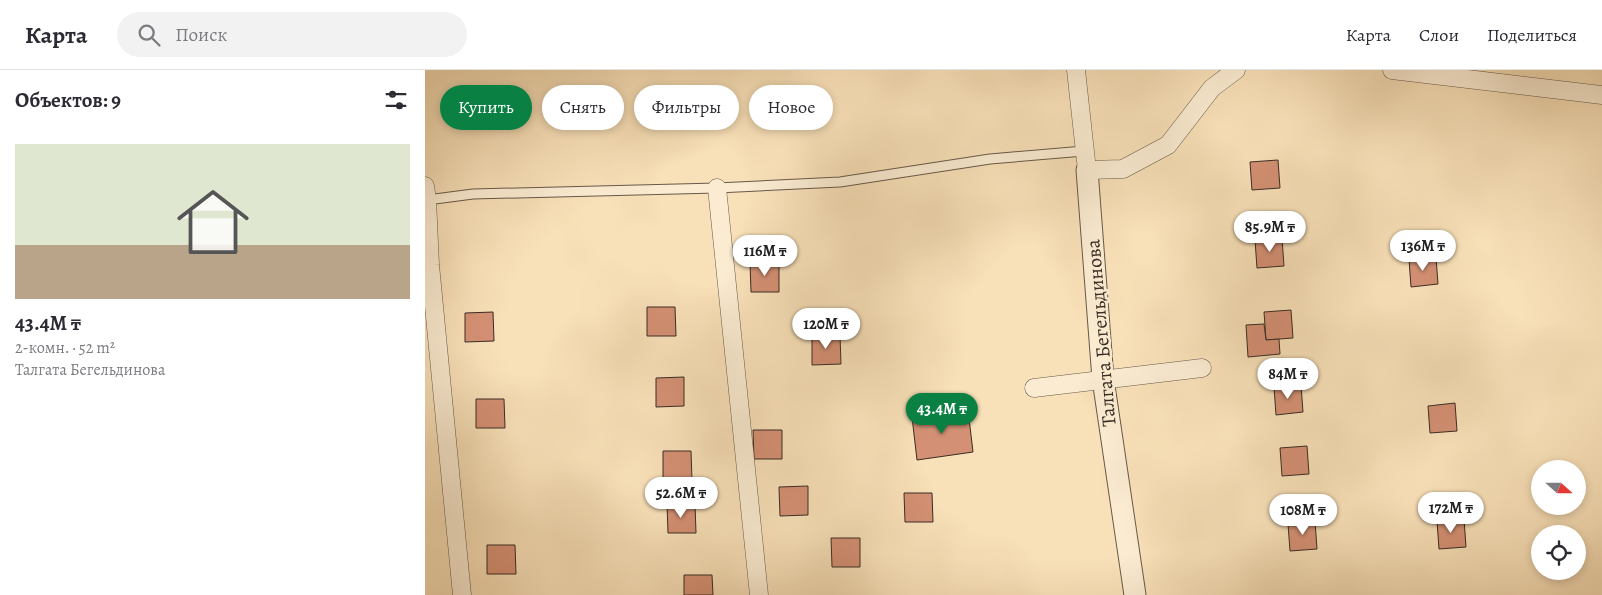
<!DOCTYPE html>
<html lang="ru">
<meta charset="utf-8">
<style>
body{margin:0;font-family:Alegreya,serif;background:#f2f2f3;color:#2b2b33;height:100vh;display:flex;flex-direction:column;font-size:19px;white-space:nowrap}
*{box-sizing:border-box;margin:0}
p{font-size:16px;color:#7c7c81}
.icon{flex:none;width:28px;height:28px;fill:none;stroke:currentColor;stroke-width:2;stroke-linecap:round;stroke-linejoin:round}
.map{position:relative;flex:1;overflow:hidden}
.sheet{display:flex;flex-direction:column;background:#fff;width:425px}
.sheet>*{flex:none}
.guide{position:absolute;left:15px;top:15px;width:475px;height:45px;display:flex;gap:10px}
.needle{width:32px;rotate:111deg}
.fabs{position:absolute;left:1106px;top:390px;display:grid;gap:10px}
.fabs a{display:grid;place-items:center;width:55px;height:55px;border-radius:50%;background:#fff;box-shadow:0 2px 8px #0003;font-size:25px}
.price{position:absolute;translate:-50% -42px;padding:0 11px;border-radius:18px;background:#fff;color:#222;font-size:16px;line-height:32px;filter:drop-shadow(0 1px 2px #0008)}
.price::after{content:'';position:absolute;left:50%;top:30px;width:15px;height:11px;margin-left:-8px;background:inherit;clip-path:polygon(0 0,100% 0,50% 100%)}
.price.active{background:#0b8043;color:#fff}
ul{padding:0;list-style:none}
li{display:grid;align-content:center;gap:10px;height:265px;padding:0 15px}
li+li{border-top:1px solid #e1e1e2}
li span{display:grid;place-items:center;height:155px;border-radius:0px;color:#555}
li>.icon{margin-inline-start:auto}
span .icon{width:90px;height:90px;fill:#fffc;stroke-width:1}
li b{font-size:21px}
h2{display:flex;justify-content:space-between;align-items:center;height:60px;padding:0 15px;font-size:21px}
.tag{padding:0 18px;border-radius:22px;background:#fff;box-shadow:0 2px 8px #0003;font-size:18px;line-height:45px}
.tag.active{background:#0b8043;color:#fff}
header{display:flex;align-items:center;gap:30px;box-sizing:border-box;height:70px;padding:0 25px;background:#fff;border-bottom:1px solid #e1e1e2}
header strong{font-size:24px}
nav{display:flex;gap:28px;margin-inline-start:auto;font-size:18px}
.search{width:350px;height:45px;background:#f2f2f3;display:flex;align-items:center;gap:12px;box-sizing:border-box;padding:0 18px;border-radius:28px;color:#7c7c81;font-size:19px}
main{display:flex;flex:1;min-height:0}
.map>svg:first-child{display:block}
</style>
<header>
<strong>Карта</strong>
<div class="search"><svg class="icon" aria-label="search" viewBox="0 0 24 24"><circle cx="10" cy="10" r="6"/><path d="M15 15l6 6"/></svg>Поиск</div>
<nav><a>Карта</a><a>Слои</a><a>Поделиться</a></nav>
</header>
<main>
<section class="sheet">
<h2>Объектов: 9<svg class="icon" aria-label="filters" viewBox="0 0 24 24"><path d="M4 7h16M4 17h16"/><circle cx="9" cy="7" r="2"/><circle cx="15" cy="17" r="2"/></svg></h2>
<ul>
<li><span style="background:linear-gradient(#dfe7d0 65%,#b9a48a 0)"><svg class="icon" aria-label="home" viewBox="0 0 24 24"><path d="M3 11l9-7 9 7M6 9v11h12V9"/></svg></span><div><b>43.4M ₸</b><p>2-комн. · 52 m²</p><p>Талгата Бегельдинова</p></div></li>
</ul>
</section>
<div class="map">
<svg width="1177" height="525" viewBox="0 0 1177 525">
<rect width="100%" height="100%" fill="#f8e0b8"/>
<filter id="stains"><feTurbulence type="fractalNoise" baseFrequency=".004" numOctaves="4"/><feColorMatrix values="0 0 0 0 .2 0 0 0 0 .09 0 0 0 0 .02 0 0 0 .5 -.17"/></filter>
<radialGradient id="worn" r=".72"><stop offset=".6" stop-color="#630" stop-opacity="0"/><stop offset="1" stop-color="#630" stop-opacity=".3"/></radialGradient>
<g fill="#d49074" stroke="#382c24">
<path d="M 853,90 L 855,118 L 827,120 L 825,92 Z"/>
<path d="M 857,168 L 859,196 L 832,198 L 830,170 Z"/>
<path d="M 1011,187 L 1013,214 L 986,217 L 984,189 Z"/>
<path d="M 325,193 L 354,193 L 354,222 L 326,222 Z"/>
<path d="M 222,237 L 250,237 L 251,266 L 222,266 Z"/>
<path d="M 866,240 L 868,268 L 841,270 L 839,242 Z"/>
<path d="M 68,242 L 69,271 L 40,272 L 40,243 Z"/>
<path d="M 839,254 L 841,270 L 854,269 L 855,284 L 823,287 L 821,255 Z"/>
<path d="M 387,265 L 415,265 L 416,294 L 387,295 Z"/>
<path d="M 259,307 L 259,336 L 231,337 L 231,308 Z"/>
<path d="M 876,315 L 878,342 L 851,345 L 849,317 Z"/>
<path d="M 51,329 L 79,329 L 80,358 L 51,358 Z"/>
<path d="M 1030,333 L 1032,361 L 1005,363 L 1003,336 Z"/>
<path d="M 543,340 L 548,382 L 492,390 L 487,347 Z"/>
<path d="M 328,360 L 357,360 L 357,389 L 329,389 Z"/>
<path d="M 882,376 L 884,404 L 857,406 L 855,378 Z"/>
<path d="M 238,381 L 266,381 L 267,410 L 238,411 Z"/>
<path d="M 383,416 L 383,445 L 355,446 L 354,417 Z"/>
<path d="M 479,423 L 507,423 L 508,452 L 480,452 Z"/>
<path d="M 242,434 L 270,434 L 271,463 L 243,463 Z"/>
<path d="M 1039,449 L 1041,477 L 1014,479 L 1012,451 Z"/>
<path d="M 890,451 L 892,479 L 865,481 L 863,454 Z"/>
<path d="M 406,468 L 435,468 L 435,497 L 407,497 Z"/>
<path d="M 62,475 L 90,475 L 91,504 L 62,504 Z"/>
<path d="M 259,505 L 287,505 L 288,525 L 259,525 Z"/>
</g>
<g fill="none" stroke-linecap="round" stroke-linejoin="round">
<g stroke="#685949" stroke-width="11">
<path id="service" d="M 2,130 L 48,124 L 292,118 L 415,112 L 565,89 L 659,81"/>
</g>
<g stroke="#685949" stroke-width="19">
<g id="minor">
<path d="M 651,0 L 662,100 L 698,99 L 743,75 L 787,18 L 811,0"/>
<path d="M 967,0 L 1177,25"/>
<path d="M 0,116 L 2,130 L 5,195 L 37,525"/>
<path d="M 292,118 L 334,525"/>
<path d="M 609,318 L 777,298"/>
</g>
</g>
<g stroke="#685949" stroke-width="23">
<path id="tertiary" d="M 662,100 L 678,309 L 710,525"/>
</g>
<use href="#service" stroke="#faebd1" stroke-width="9"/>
<use href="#minor" stroke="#faebd1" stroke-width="18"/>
<use href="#tertiary" stroke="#faebd1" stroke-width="21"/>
</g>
<g text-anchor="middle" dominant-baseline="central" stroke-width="5" stroke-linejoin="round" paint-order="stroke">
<g font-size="20" fill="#382c24" stroke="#faebd1">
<text transform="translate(676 263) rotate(-95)">Талгата Бегельдинова</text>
</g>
</g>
<rect width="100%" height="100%" filter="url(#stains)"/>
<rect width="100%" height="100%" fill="url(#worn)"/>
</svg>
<div class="fabs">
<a><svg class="needle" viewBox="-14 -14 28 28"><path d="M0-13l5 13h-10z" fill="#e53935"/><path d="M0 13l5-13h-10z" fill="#7c7c81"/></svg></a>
<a><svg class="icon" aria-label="locate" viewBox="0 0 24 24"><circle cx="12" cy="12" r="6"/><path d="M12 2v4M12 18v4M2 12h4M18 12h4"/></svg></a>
</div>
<b class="price" style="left:845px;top:183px">85.9M ₸</b>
<b class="price" style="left:998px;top:202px">136M ₸</b>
<b class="price" style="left:340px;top:207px">116M ₸</b>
<b class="price" style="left:401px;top:280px">120M ₸</b>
<b class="price" style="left:863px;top:330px">84M ₸</b>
<b class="price active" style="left:517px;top:365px">43.4M ₸</b>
<b class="price" style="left:256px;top:449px">52.6M ₸</b>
<b class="price" style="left:1026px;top:464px">172M ₸</b>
<b class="price" style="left:878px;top:466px">108M ₸</b>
<div class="guide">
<a class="tag active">Купить</a>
<a class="tag">Снять</a>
<a class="tag">Фильтры</a>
<a class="tag">Новое</a>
</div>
</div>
</main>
